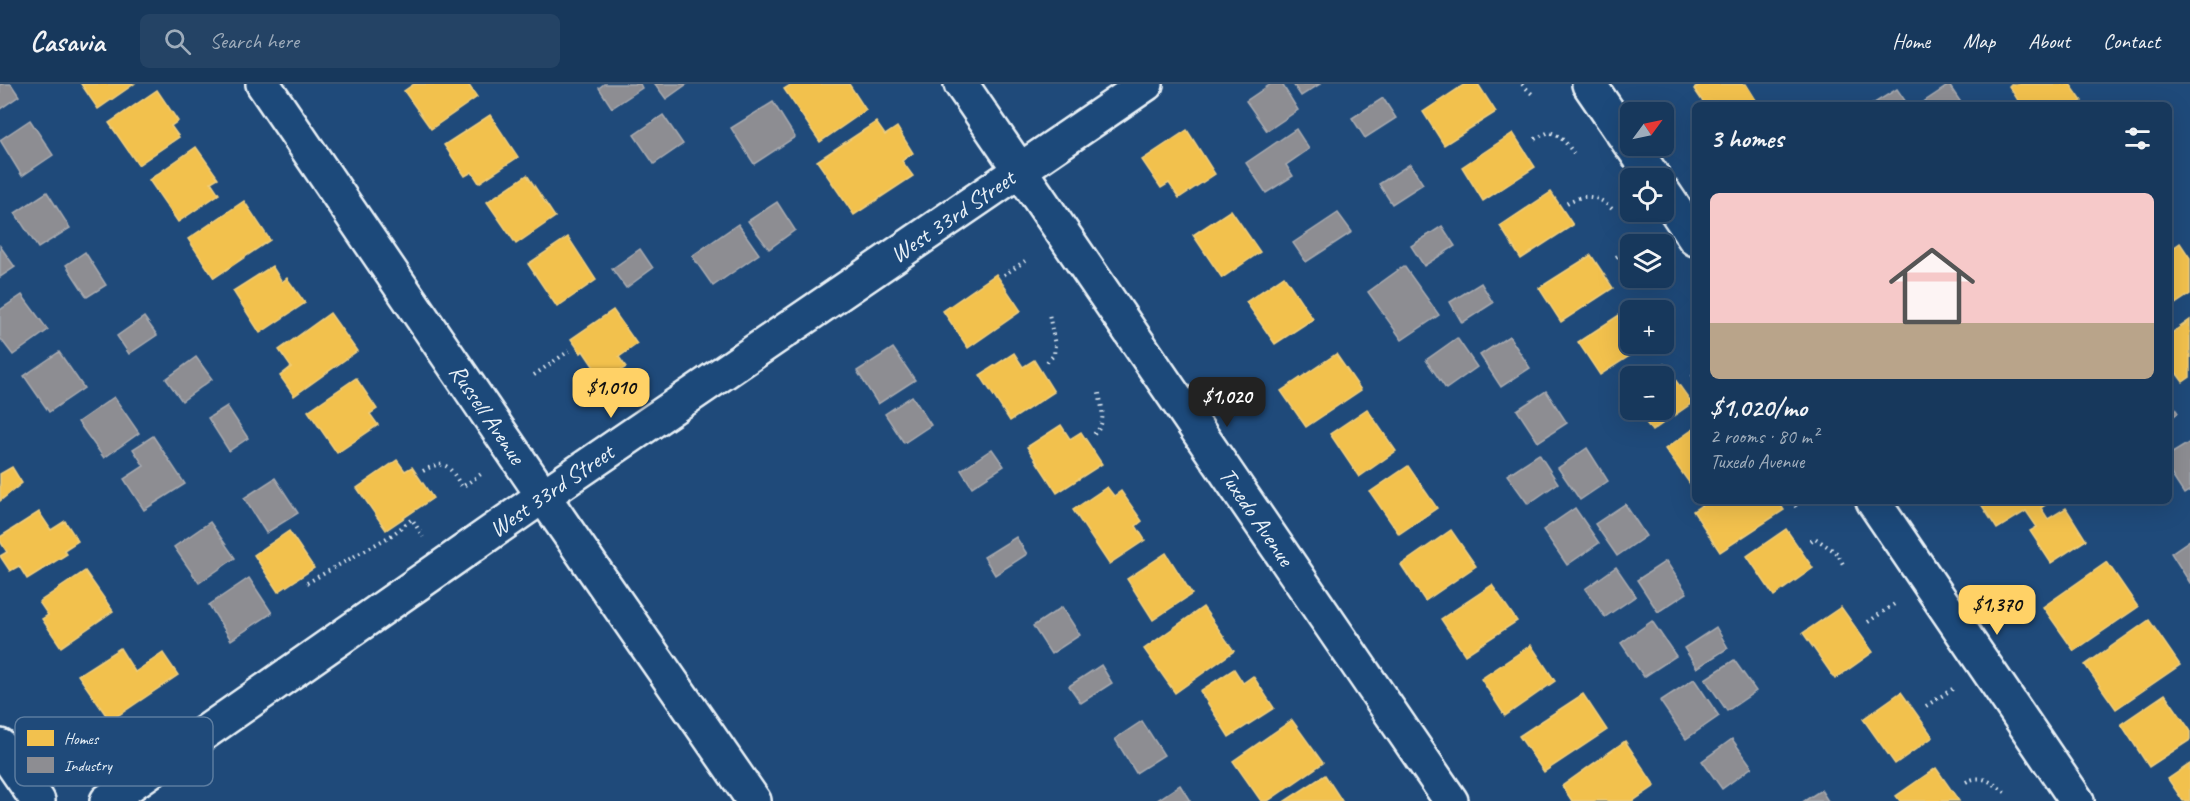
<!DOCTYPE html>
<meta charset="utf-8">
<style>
body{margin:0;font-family:Caveat,sans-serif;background:#244365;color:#f1f3f6;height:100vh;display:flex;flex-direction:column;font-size:22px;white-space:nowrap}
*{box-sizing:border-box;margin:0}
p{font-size:20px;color:#9eacbb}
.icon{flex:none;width:33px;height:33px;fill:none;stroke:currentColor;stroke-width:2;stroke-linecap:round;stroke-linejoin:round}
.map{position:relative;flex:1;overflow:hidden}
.details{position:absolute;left:1692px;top:18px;width:480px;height:402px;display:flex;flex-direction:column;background:#17385c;border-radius:9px;box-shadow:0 6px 24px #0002,0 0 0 2px #365272}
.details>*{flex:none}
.needle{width:39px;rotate:57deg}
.tools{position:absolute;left:1620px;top:18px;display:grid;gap:12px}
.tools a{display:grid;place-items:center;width:54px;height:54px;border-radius:9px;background:#17385c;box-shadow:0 6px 24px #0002,0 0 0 2px #365272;font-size:30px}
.price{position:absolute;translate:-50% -51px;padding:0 14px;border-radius:12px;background:#ffd166;color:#111;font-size:20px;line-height:39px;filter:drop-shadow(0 2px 3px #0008)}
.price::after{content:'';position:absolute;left:50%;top:36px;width:18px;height:14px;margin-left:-9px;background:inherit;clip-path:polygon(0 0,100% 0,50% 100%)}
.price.current{background:#222;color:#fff}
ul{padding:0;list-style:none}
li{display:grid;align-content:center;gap:12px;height:318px;padding:0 18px}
li span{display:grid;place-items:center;height:186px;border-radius:9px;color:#555}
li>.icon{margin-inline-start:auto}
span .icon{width:108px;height:108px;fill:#fffc;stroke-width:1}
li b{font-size:26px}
h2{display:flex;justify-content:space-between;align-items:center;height:72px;padding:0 18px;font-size:26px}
header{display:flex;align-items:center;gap:36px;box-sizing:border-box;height:84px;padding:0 30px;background:#17385c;border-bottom:2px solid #365272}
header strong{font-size:28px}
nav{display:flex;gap:33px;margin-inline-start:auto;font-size:21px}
.search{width:420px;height:54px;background:#244365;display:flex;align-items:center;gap:15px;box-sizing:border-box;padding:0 21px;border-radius:9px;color:#9eacbb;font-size:22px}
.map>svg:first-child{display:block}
</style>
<header>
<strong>Casavia</strong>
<div class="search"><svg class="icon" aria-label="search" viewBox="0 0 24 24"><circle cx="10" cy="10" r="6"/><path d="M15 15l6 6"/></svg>Search here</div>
<nav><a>Home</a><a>Map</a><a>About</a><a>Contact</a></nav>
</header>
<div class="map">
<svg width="2190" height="717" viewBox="0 0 2190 717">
<rect width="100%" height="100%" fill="#1f4a7a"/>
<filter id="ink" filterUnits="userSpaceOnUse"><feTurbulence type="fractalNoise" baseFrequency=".0167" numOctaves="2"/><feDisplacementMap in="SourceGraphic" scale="12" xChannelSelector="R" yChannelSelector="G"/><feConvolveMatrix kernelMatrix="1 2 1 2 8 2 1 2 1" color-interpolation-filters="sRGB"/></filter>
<g filter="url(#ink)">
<g fill="#f2c14e" stroke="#efcf81" stroke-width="1.5">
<path d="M 81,0 L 134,0 L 98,25 Z"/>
<path d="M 414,0 L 468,0 L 477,13 L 431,45 L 404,7 Z"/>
<path d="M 792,0 L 849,0 L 866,26 L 820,58 L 784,5 Z"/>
<path d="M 1465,0 L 1478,0 L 1496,28 L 1444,61 L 1423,28 Z"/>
<path d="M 1701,0 L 1746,0 L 1756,16 L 1749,21 L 1705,21 L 1694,5 Z"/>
<path d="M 2011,0 L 2070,0 L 2082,17 L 2076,21 L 2021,21 L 2009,2 Z"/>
<path d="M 157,6 L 178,37 L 171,42 L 179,53 L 138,81 L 109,39 Z"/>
<path d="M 490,31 L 518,73 L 479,99 L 472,88 L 465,92 L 444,61 Z"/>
<path d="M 876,38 L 885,51 L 897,43 L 913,69 L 902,77 L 913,92 L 854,131 L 817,77 Z"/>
<path d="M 1187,46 L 1215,90 L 1179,114 L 1169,99 L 1161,104 L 1142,76 Z"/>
<path d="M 1513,49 L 1535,83 L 1483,117 L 1462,83 Z"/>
<path d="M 196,63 L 218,94 L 211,98 L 219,110 L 178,138 L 149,96 Z"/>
<path d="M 527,91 L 555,133 L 516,160 L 487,118 Z"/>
<path d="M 1551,108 L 1573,141 L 1521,175 L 1500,142 Z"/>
<path d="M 244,117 L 270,156 L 214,194 L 188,155 Z"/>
<path d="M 1231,126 L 1260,168 L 1222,194 L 1193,151 Z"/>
<path d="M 568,153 L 596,196 L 557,223 L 528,180 Z"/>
<path d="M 2180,159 L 2190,174 L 2190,210 L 2169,224 L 2169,167 Z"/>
<path d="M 1591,171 L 1613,204 L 1561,238 L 1539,204 Z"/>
<path d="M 272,182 L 282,198 L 287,194 L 305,219 L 260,249 L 233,207 Z"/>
<path d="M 996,190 L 1021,227 L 968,264 L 943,227 Z"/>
<path d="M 1284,192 L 1313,235 L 1275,260 L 1246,218 Z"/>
<path d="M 1630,224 L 1630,260 L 1648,260 L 1600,291 L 1578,258 Z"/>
<path d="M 613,226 L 637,260 L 619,273 L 626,283 L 604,298 L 583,267 L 581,269 L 571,255 Z"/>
<path d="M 330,229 L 357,267 L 294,312 L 280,292 L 291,283 L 279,266 Z"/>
<path d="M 2190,236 L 2190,293 L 2183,298 L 2169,279 L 2169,251 Z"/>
<path d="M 1014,269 L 1023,283 L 1034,276 L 1054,308 L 1010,337 L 980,291 Z"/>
<path d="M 1336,270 L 1361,306 L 1306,343 L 1281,307 Z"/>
<path d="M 1664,280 L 1692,319 L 1652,347 L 1637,326 L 1664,326 L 1664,292 L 1646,292 Z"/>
<path d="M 356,294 L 377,325 L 370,330 L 378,341 L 337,369 L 308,327 Z"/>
<path d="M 1630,303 L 1630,316 L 1624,307 Z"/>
<path d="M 1367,325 L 1396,367 L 1359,393 L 1330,350 Z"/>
<path d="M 1061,341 L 1070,355 L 1081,348 L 1102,380 L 1057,409 L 1027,363 Z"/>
<path d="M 1695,344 L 1695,403 L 1693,404 L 1665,365 Z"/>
<path d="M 397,376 L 405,387 L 412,383 L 433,414 L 386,446 L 357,404 Z"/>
<path d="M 1408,382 L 1437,424 L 1399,450 L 1370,408 Z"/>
<path d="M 12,383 L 22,399 L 0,417 L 0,390 Z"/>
<path d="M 1107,403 L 1114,412 L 1121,407 L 1142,437 L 1136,442 L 1145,456 L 1109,480 L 1073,426 Z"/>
<path d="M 1708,417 L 1778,417 L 1784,426 L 1720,468 L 1693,427 Z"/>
<path d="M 1979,417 L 2049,417 L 2050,418 L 2041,424 L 2048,435 L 2066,424 L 2086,456 L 2051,479 L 2030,447 L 2037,443 L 2026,427 L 1997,445 Z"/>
<path d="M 39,428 L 51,446 L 65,437 L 78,457 L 64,466 L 67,470 L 27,495 L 19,482 L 10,487 L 0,472 L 7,468 L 0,457 L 0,453 Z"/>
<path d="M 1786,445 L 1813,484 L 1774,512 L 1747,472 Z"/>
<path d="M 1451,446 L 1476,482 L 1425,517 L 1401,481 Z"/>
<path d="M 289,447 L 314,484 L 278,508 L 254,471 Z"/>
<path d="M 1166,469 L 1192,510 L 1153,536 L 1127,495 Z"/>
<path d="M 2107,478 L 2138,523 L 2074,567 L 2043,523 Z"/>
<path d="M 85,487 L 113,527 L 61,563 L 42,535 L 48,531 L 39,518 Z"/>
<path d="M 1492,501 L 1517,537 L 1465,571 L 1441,535 Z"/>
<path d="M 1203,523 L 1234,567 L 1175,609 L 1144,565 Z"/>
<path d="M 1841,523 L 1873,568 L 1835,595 L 1803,549 Z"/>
<path d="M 2149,536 L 2180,581 L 2116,625 L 2085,581 Z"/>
<path d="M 1531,561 L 1555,597 L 1505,632 L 1481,595 Z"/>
<path d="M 120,564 L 135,588 L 163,569 L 178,591 L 110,637 L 78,591 Z"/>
<path d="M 1234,585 L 1243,599 L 1253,592 L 1274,624 L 1229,653 L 1200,607 Z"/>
<path d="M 1901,608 L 1933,653 L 1895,680 L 1863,635 Z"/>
<path d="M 1583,610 L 1607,646 L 1544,688 L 1519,652 Z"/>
<path d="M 2165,610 L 2190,646 L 2190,656 L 2149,683 L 2121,640 Z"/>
<path d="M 1292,636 L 1323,679 L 1268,717 L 1261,717 L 1233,677 Z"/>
<path d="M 1625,657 L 1655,702 L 1633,717 L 1572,717 L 1562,702 Z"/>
<path d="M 2190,680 L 2190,717 L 2183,717 L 2168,695 Z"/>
<path d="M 1936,684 L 1959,717 L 1900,717 L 1896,712 Z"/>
<path d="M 1325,691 L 1342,717 L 1285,717 Z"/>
</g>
<g fill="#8d8d92" stroke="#a8abb1" stroke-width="1.5">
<path d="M 0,0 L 11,0 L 19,12 L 0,25 Z"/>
<path d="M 604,0 L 640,0 L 642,4 L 612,24 L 599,4 Z"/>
<path d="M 655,0 L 687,0 L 666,15 Z"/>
<path d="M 1271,0 L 1282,0 L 1298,26 L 1267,47 L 1246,17 Z"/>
<path d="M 1293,0 L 1320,0 L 1301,12 Z"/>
<path d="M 1949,1 L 1962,20 L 1919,21 Z"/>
<path d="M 1897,5 L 1908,21 L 1871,21 Z"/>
<path d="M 1383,14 L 1396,34 L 1365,54 L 1352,34 Z"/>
<path d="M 773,18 L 795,53 L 754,80 L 731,44 Z"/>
<path d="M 663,31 L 683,60 L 654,80 L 634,51 Z"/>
<path d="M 30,36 L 53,71 L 22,92 L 0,56 Z"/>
<path d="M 1296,45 L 1309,65 L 1286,81 L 1293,92 L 1266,109 L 1246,79 Z"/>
<path d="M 1410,80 L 1423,100 L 1392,120 L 1379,100 Z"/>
<path d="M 47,108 L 70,144 L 38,164 L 15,129 Z"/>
<path d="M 777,118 L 795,146 L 769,165 L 748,137 Z"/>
<path d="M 1338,129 L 1352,148 L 1306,178 L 1293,159 Z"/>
<path d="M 738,140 L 759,170 L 713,202 L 692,172 Z"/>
<path d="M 1442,142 L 1455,162 L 1424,182 L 1411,162 Z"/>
<path d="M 0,162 L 15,183 L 0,193 Z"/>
<path d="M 640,165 L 653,184 L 626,204 L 612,185 Z"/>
<path d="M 85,168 L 106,201 L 87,213 L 66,181 Z"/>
<path d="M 1404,182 L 1439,231 L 1402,256 L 1368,208 Z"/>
<path d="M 1481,199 L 1493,219 L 1462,239 L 1450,218 Z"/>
<path d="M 22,211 L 48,246 L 13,271 L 0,254 L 0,226 Z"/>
<path d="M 144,233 L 157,251 L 129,270 L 117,252 Z"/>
<path d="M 1509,252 L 1530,284 L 1501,303 L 1480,271 Z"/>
<path d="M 1457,254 L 1477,283 L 1446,305 L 1426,276 Z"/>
<path d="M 893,264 L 915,296 L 878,320 L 857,287 Z"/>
<path d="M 59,268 L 84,304 L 49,328 L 24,292 Z"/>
<path d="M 196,273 L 212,295 L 182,317 L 166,295 Z"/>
<path d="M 1546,307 L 1567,339 L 1538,358 L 1517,326 Z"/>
<path d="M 912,312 L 931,341 L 904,359 L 885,330 Z"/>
<path d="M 114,313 L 139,349 L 104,374 L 78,338 Z"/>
<path d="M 2169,315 L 2178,329 L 2169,335 Z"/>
<path d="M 227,322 L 248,354 L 229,367 L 208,334 Z"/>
<path d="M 153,352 L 185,400 L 144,426 L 124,395 L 144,382 L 133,365 Z"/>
<path d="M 2190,358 L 2190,406 L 2184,410 L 2169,387 L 2169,371 Z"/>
<path d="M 1587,364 L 1608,397 L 1580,416 L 1558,384 Z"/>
<path d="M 992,365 L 1004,382 L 972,403 L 961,386 Z"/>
<path d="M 1539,370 L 1558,399 L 1528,420 L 1507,391 Z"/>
<path d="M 275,394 L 298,429 L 266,449 L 244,414 Z"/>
<path d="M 1625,420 L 1646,452 L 1617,472 L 1595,440 Z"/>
<path d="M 1575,424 L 1599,459 L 1567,481 L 1543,446 Z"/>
<path d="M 210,438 L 235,474 L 199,499 L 174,463 Z"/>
<path d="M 1016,453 L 1027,470 L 995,491 L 984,473 Z"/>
<path d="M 2190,456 L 2190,499 L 2171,469 Z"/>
<path d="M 1666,477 L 1687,509 L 1658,528 L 1637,496 Z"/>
<path d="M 1616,483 L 1636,512 L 1605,533 L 1585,505 Z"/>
<path d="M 249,494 L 272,529 L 231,556 L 209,521 Z"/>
<path d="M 1062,523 L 1080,551 L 1051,570 L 1033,542 Z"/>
<path d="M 1652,537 L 1676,572 L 1644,593 L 1621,559 Z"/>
<path d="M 1716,543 L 1728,564 L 1697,584 L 1684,564 Z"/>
<path d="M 1734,576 L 1756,607 L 1727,627 L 1705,595 Z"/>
<path d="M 1101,581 L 1112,599 L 1081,619 L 1069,602 Z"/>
<path d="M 1694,595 L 1719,632 L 1686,655 L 1660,617 Z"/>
<path d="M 1142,637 L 1164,671 L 1136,689 L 1115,655 Z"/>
<path d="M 1732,655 L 1752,683 L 1722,705 L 1702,677 Z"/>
<path d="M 1180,701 L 1190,717 L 1156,717 Z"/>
<path d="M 1821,706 L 1828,717 L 1804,717 Z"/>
</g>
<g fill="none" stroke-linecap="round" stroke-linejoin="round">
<g stroke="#e8f1f8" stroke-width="38">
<g id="minor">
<path id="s1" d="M 263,0 L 561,438 L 754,717"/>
<path id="s2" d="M 961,0 L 1451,717"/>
<path d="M 1589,0 L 1630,60"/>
<path d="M 1632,62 L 1654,94"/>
<path d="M 1664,109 L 1695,155"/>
<path d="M 1873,417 L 2077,717"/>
<path d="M 0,662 L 38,717"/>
<path id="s3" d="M 107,717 L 543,412 L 1146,0"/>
</g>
</g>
<g stroke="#e8f1f8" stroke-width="4" stroke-dasharray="1.5 4.5" stroke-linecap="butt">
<path d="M 1522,0 L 1533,11"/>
<path d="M 1535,55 L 1549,48 C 1562,52 1567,60 1575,71"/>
<path d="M 1567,119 C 1584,109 1598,111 1612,125"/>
<path d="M 1616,173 L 1630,165"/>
<path d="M 1004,191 L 1025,177"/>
<path d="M 1047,278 L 1054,271 L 1055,261 L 1049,230"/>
<path d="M 534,291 L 569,267"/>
<path d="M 1692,293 L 1695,291"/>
<path d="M 1094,350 C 1108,339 1101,320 1098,305"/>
<path d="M 423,387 C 446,374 449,382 462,403 L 484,388"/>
<path d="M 1792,417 L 1796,423"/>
<path d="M 1811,457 L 1815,454 L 1837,469 L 1843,480"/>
<path d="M 307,499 L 392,451 L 412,435 L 423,453"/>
<path d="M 1868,538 L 1896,519"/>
<path d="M 1926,622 L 1954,604"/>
<path d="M 1966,698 C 1982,689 1992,699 2005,708"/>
</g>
<use href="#minor" stroke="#1f4a7a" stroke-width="33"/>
</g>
</g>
<g text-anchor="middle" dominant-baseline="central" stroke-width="6" stroke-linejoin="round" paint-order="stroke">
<g font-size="24" fill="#e8f1f8" stroke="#1f4a7a">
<text stroke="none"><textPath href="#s3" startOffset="1028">West 33rd Street</textPath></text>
<text stroke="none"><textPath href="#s1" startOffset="399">Russell Avenue</textPath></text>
<text stroke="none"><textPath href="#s3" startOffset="542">West 33rd Street</textPath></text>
<text stroke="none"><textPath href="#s2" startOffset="524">Tuxedo Avenue</textPath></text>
</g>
</g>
<rect x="15" y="633" width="198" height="69" rx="9" fill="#1f4a7a" stroke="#5b7ca0" stroke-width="1.5"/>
<rect x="27" y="646" width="27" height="16" fill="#f2c14e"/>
<rect x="27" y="673" width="27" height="16" fill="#8d8d92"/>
<g font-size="16" fill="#e8f1f8">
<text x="64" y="660">Homes</text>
<text x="64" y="687">Industry</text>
</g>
</svg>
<div class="tools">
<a><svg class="needle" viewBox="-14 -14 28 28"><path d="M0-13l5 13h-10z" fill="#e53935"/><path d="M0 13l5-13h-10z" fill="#9eacbb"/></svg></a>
<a><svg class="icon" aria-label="locate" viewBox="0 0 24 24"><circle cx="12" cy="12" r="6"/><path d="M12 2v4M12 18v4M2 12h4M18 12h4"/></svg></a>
<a><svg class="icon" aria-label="layers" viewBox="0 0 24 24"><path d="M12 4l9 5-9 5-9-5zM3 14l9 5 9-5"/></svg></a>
<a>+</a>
<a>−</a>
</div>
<b class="price" style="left:611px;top:335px">$1,010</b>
<b class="price current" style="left:1227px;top:344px">$1,020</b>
<b class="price" style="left:1997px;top:552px">$1,370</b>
<section class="details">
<h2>3 homes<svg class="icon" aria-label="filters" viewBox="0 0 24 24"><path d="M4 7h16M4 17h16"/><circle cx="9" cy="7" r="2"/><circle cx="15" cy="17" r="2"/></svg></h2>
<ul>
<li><span style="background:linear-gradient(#f6c9c9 70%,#b9a48a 0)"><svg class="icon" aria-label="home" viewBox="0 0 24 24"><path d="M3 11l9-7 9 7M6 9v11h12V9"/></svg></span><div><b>$1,020/mo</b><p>2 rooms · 80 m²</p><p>Tuxedo Avenue</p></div></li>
</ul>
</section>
</div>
